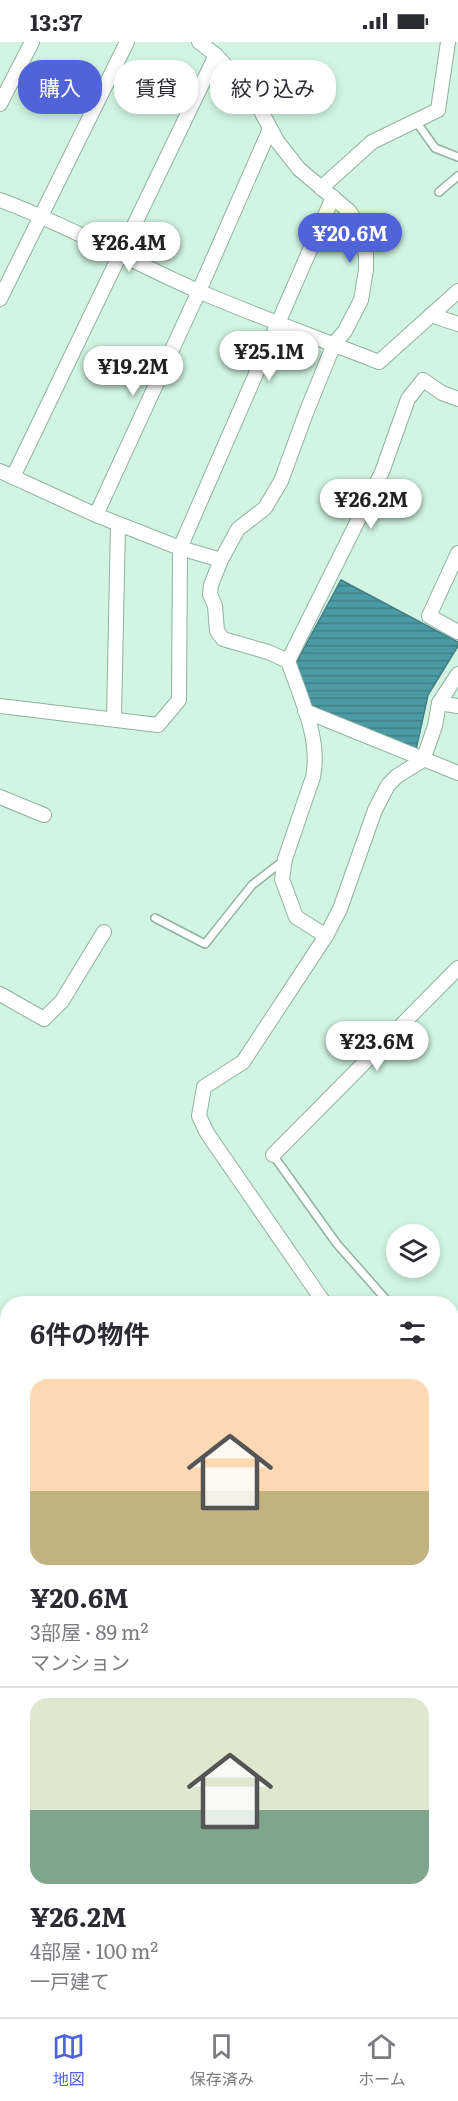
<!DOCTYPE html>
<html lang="ja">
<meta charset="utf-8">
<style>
body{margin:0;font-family:Literata,"Noto Sans JP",serif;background:#f2f2f3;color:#2b2b33;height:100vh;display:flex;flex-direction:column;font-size:22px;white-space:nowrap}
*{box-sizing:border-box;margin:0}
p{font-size:20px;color:#7c7c81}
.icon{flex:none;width:33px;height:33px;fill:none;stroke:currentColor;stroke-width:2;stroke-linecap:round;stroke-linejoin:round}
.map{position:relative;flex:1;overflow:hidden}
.panel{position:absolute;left:0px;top:1254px;width:459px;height:722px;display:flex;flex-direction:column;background:#fff;border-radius:24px 24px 0 0;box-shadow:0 3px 9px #0003}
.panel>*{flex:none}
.top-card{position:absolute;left:18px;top:18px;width:423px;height:54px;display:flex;gap:12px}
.tools{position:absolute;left:386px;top:1182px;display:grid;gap:12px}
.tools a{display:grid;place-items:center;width:54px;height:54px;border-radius:50%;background:#fff;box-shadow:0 3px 9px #0003;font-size:30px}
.price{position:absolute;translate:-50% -51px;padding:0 14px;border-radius:21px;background:#fff;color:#222;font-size:20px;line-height:39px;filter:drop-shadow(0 2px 3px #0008)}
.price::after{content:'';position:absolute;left:50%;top:36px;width:18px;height:14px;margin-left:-9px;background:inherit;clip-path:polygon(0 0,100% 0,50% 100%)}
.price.current{background:#5063d8;color:#fff}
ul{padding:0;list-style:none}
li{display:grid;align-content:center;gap:12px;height:318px;padding:0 30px}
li+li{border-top:2px solid #e1e1e2}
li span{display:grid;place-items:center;height:186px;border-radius:18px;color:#555}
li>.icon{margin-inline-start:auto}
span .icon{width:108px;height:108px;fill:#fffc;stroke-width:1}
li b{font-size:26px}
h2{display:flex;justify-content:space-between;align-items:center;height:72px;padding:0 30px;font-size:26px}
.pill{padding:0 21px;border-radius:24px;background:#fff;box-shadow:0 3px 9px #0003;font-size:21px;line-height:54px}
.pill.current{background:#5063d8;color:#fff}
.status{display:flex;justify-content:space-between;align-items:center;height:42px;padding:0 30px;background:#fff;direction:ltr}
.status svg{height:16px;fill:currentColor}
.tabs{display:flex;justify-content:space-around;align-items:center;height:84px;border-top:2px solid #e1e1e2;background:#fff;font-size:16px;color:#7c7c81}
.tabs a{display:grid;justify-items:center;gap:3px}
.tabs .current{color:#5063d8}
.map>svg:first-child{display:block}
</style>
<div class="status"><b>13:37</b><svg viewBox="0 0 49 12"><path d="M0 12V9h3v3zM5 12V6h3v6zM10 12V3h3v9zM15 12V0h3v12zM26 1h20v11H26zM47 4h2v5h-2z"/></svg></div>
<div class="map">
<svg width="458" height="1975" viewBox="0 0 458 1975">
<defs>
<pattern id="water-rules" width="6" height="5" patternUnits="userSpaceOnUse" patternTransform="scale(1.5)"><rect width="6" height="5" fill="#4a9ba5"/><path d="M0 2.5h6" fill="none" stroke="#3e8087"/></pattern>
</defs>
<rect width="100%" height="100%" fill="#d1f5e2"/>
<path fill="url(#water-rules)" stroke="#427e83" stroke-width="1.5" d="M 341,538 L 458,600 L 458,604 L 428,653 L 416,708 L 311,663 L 296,621 Z"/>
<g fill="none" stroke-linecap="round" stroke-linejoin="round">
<g stroke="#90b2a0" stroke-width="10">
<g id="service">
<path d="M 415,78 L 435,106 L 458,115"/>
<path d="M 439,150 L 458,134"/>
<path d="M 155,876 L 205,902 L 252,843 L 283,819"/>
<path d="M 273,1113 L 337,1202 L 390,1262"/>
<path d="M 0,1409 L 6,1389"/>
<path d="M 0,1574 L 8,1578"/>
<path d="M 0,1626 L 6,1630 L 8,1628"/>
</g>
</g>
<g stroke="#90b2a0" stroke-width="16">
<g id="minor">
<path d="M 199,0 L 216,13 L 253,54 L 277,99 L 299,127 L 349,169 L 358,182 L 366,213 L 366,228 L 361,258 L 345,289 L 334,302 L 306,371 L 281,439 L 265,466 L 238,487 L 221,518 L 211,543 L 210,552 L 215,564 L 217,589 L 223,597 L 268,610 L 288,619 C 300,654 321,697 313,735 L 285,817 L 282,837 L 296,875 L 326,894"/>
<path d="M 0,62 L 32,0"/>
<path d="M 321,146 L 372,100 L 438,68 L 448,0"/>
<path d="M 0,158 C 67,183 130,219 196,248 C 256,274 318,296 379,320 L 458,249"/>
<path d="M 0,257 L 127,0"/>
<path d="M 431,273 L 458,282"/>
<path d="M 0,429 L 96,473 L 180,506 L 179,658 L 158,683 L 0,664"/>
<path d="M 13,435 L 216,13"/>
<path d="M 96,473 L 199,249 L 270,87"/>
<path d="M 458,511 L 429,574 L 458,590"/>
<path d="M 221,518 L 180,506 L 333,155"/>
<path d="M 288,619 L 382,430 L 408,357 L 423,338 L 442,351 L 458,357"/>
<path d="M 439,661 L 458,664"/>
<path d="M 305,669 L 458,731"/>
<path d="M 114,676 L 118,482"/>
<path d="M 0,755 L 44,773"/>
<path d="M 0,952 L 44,977 L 62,959 L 104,890"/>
<path d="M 273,1113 L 458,926"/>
<path d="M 325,1262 L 207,1091 L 199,1074 L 204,1045 L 243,1020 L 326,894 L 340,867 L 375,768 L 388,743 L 397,734 L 423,718 L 435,684 L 439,661 L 458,632"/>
<path d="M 452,1314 L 458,1310"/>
<path d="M 452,1505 L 458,1512"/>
<path d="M 368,1975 L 371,1968"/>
</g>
</g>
<g stroke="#90b2a0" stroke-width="24">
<g id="trunk">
<path d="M 452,1602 L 458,1596"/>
<path d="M 81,1975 L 88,1968"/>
</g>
</g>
<use href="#service" stroke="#fff" stroke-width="7"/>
<use href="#minor" stroke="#fff" stroke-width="14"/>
<use href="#trunk" stroke="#fff" stroke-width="21"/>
</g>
</svg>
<div class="tools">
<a><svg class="icon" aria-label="layers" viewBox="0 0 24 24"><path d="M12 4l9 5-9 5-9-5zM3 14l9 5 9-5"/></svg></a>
</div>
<b class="price current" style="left:350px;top:222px">¥20.6M</b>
<b class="price" style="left:129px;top:231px">¥26.4M</b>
<b class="price" style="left:269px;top:340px">¥25.1M</b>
<b class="price" style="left:133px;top:355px">¥19.2M</b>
<b class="price" style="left:371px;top:488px">¥26.2M</b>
<b class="price" style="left:377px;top:1030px">¥23.6M</b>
<div class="top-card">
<a class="pill current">購入</a>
<a class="pill">賃貸</a>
<a class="pill">絞り込み</a>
</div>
<section class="panel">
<h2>6件の物件<svg class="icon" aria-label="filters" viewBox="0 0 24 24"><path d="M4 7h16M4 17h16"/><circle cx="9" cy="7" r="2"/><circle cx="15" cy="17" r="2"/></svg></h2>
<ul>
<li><span style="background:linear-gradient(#ffd9b3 60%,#c2b280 0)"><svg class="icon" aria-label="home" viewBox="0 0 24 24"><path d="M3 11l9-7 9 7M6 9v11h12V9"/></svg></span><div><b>¥20.6M</b><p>3部屋 · 89 m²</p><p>マンション</p></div></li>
<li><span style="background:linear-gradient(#dfe7d0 60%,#7fa58c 0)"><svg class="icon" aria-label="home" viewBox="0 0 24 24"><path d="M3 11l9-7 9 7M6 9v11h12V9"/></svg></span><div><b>¥26.2M</b><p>4部屋 · 100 m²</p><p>一戸建て</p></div></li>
</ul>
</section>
</div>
<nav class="tabs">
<a class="current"><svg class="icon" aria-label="map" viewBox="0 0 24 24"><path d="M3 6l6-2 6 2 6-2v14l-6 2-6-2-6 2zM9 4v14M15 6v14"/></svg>地図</a>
<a><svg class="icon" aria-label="saved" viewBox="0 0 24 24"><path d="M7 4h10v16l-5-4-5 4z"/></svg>保存済み</a>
<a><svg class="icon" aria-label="home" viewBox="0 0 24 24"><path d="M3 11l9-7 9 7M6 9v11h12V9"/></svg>ホーム</a>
</nav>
